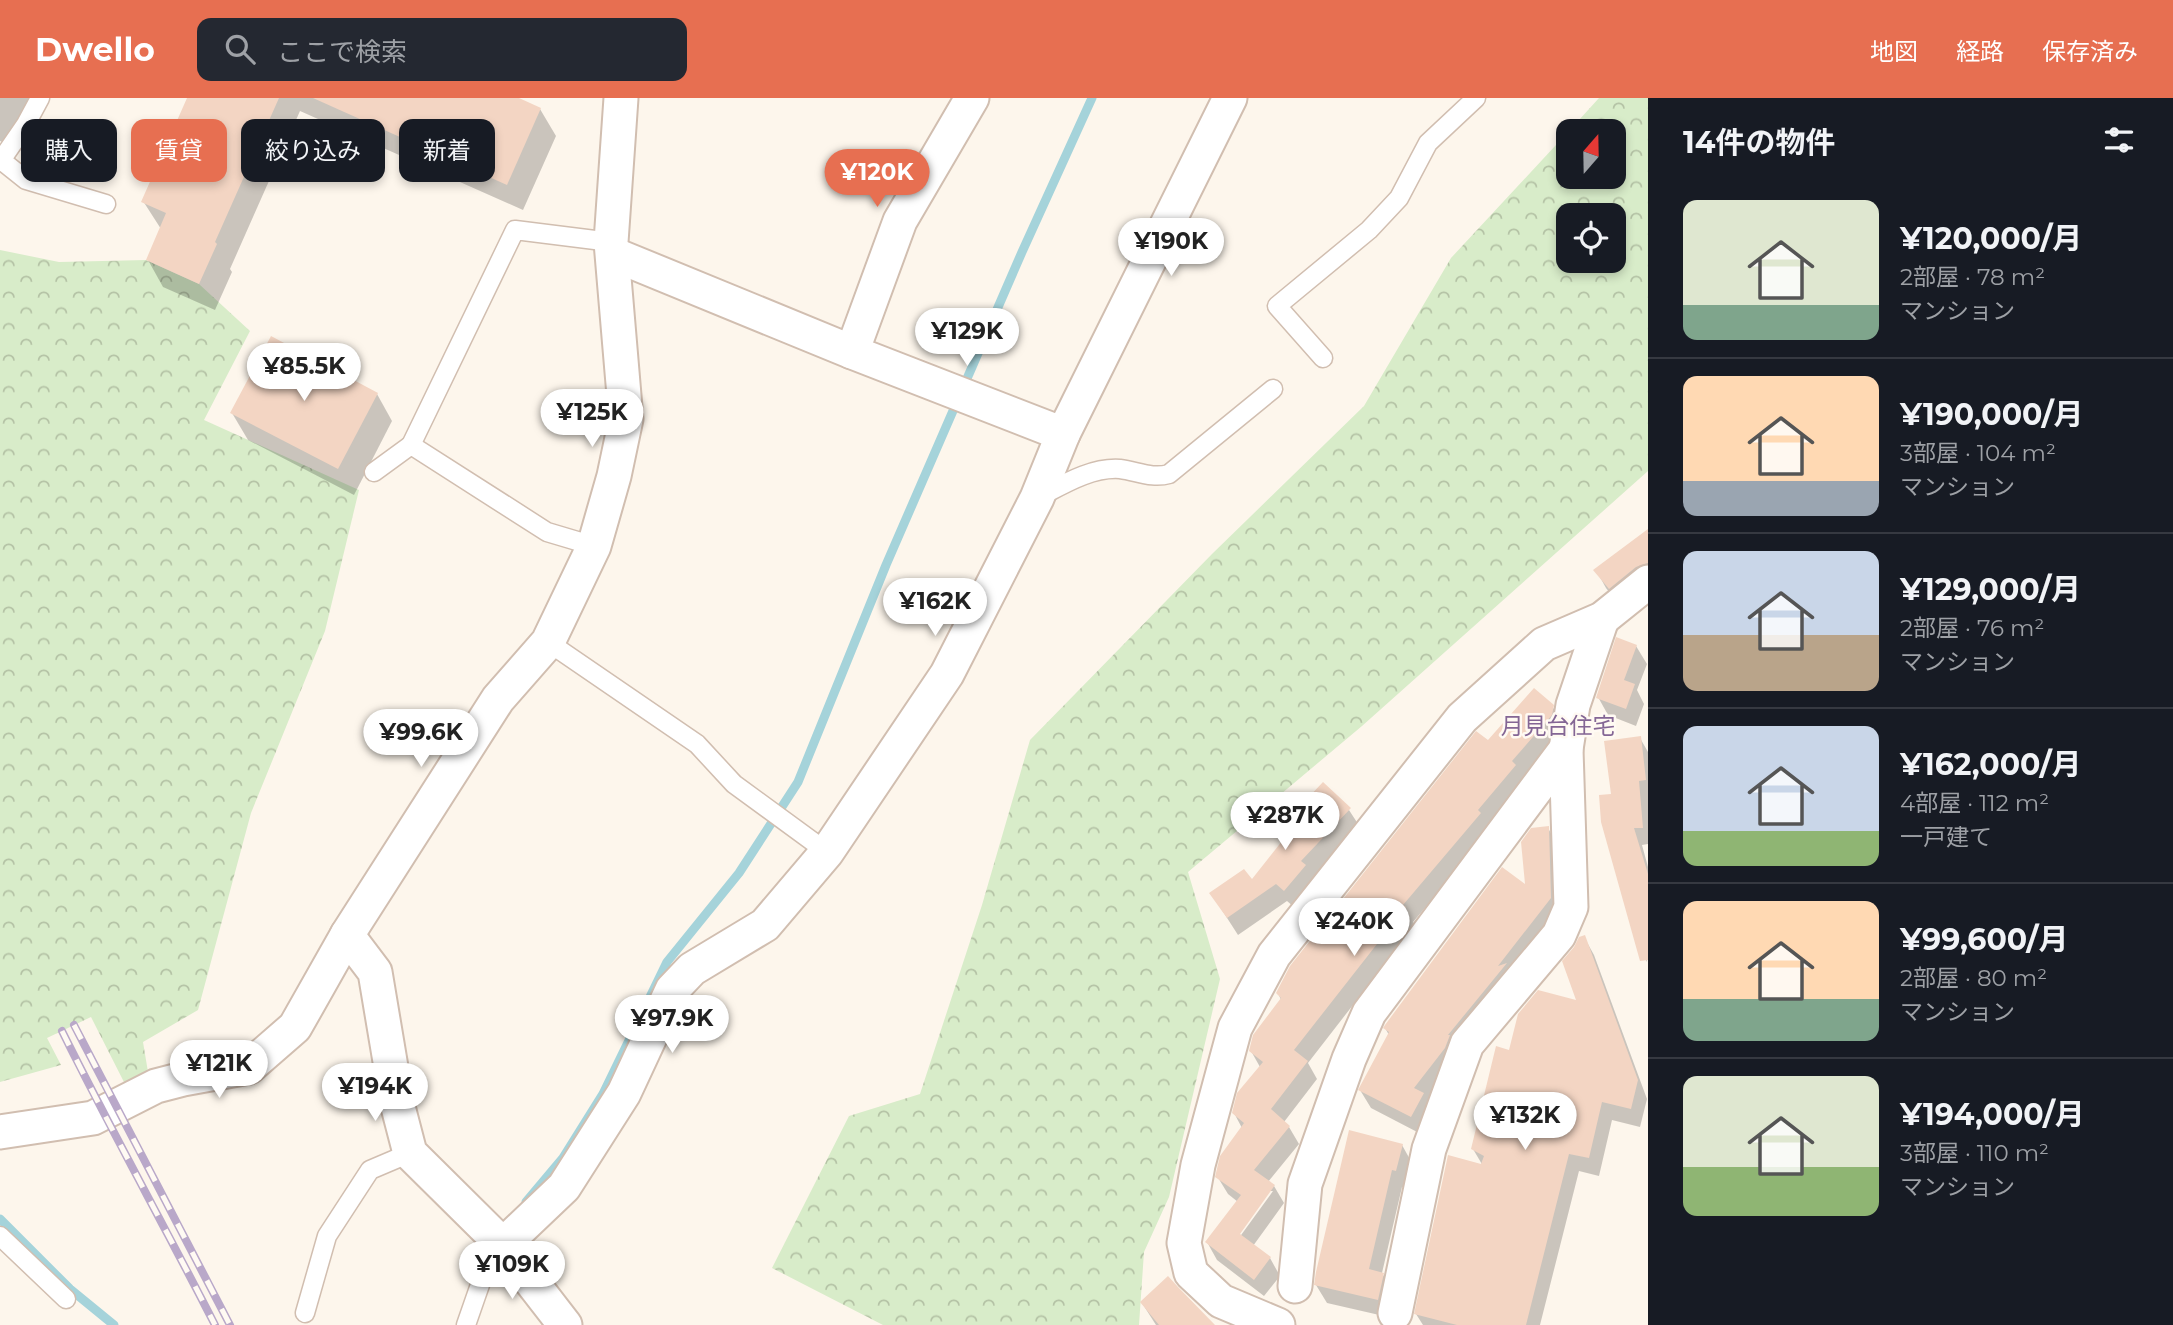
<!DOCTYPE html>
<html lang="ja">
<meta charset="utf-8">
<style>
body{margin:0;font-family:Montserrat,"Noto Sans JP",sans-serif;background:#242831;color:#f1f3f6;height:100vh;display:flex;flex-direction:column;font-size:26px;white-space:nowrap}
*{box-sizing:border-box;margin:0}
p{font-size:23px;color:#9ea1a6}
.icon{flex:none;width:38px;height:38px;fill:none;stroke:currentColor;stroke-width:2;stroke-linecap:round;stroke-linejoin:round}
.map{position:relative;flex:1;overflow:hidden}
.sheet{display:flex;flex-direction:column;background:#171b24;width:525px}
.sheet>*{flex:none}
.hud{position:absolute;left:21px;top:21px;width:665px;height:63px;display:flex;gap:14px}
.needle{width:46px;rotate:20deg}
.buttons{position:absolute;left:1556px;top:21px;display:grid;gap:14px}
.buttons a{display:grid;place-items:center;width:70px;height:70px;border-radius:14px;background:#171b24;box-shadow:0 4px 10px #0003;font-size:35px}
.price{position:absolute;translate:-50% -60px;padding:0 16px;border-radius:24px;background:#fff;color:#222;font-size:23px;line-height:46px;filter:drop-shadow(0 2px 4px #0008)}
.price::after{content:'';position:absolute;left:50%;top:42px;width:21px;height:16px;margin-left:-10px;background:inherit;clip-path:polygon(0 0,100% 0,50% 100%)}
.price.current{background:#e76f51;color:#fff}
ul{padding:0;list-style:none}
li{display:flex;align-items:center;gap:21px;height:175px;padding:0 35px}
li+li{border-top:2px solid #363941}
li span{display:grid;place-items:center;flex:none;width:196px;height:140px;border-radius:14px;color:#555}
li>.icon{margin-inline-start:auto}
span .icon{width:84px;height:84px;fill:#fffc;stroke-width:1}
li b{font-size:30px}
h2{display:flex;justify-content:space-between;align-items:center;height:84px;padding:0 35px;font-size:30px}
.chip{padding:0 24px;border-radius:14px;background:#171b24;box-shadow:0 4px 10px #0003;font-size:24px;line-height:63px}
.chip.current{background:#e76f51;color:#fff}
header{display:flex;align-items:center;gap:42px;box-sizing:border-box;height:98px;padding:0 35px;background:#e76f51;color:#fff}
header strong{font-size:33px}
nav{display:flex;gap:38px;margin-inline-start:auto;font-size:24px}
.search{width:490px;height:63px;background:#242831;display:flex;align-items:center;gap:18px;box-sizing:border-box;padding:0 24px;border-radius:14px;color:#9ea1a6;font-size:26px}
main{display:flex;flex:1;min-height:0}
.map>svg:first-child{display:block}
</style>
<header>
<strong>Dwello</strong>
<div class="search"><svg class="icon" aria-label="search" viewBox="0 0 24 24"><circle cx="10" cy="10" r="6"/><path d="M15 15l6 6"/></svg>ここで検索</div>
<nav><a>地図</a><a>経路</a><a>保存済み</a></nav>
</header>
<main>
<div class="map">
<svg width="1648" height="1227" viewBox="0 0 1648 1227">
<defs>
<pattern id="forest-crowns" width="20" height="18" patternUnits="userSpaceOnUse" patternTransform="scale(1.75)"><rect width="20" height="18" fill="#d8ecc9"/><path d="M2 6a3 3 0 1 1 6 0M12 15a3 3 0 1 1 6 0" fill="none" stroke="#b4c2a5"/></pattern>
</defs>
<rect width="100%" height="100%" fill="#fdf6ec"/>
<g fill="url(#forest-crowns)" fill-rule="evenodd">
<path d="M 1599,0 L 1648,0 L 1648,373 L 1362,628 L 1188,774 L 1220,881 L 1169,1099 L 1144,1154 L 1139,1227 L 883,1227 L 772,1170 L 849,1018 L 920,996 L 982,807 L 1030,642 L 1212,456 L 1364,308 L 1451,160 L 1568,34 L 1568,79 L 1614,79 L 1614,33 L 1569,33 ZM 1568,117 L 1614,117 L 1614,163 L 1568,163 Z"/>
<path d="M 0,152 L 59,164 L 146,162 L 199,186 L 250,233 L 204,322 L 359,392 L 325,533 L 251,715 L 198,912 L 143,944 L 149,980 L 128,992 L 91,919 L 47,940 L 61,967 L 0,984 Z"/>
</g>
<g fill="#0003" fill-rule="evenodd">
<path d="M 0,0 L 47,0 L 16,50 L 0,43 Z"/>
<path d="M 189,0 L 515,0 L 540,11 L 556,38 L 523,112 L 300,13 L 230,171 L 232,174 L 215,212 L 163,189 L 148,162 L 161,131 L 143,103 Z"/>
<path d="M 377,296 L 392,323 L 354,397 L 248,342 L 232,315 Z"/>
<path d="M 1648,433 L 1648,486 L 1620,508 L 1606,490 L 1596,472 Z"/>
<path d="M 1636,548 L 1647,566 L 1637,592 L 1644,606 L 1636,628 L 1608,617 L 1598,599 Z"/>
<path d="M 1552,608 L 1563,626 L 1561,635 L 1522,680 L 1525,686 L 1490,733 L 1413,824 L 1415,827 L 1308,965 L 1317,981 L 1284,1024 L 1289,1029 L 1299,1046 L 1268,1084 L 1274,1088 L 1284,1105 L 1253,1148 L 1270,1160 L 1280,1178 L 1264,1198 L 1217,1162 L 1207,1144 L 1238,1104 L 1228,1096 L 1217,1078 L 1242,1030 L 1234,1015 L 1260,969 L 1251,953 L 1281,902 L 1278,895 L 1488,645 ZM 1268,1093 L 1273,1093 L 1236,1144 L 1233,1142 Z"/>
<path d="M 1640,640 L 1648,654 L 1648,746 L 1642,747 L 1648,769 L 1647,864 L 1638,848 L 1613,697 Z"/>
<path d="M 1349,712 L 1360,729 L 1312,780 L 1315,786 L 1295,810 L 1287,803 L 1238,837 L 1211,795 L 1251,784 L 1294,731 L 1289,722 Z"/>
<path d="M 1548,730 L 1558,748 L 1561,819 L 1427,1004 L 1433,1014 L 1421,1036 L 1371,1010 L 1360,992 L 1389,937 L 1385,930 L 1527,790 Z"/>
<path d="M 1584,839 L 1594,857 L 1647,1001 L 1640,1029 L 1612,1022 L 1599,1078 L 1579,1073 L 1540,1227 L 1423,1227 L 1416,1216 L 1483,1068 L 1473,1051 L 1510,954 L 1579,904 Z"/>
<path d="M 1402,1047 L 1412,1065 L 1406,1090 L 1402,1089 L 1382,1175 L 1393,1194 L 1388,1219 L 1327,1205 L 1316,1187 Z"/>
<path d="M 1142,1205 L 1213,1227 L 1156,1227 Z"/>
</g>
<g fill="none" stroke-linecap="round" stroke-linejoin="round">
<g stroke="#a5d3da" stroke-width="9">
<path d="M 526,1104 L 563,1060 L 603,996 L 667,864 L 739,775 L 798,684 L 886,467 L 1022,154 L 1092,0"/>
<path d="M 0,1121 L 70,1191 L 114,1227"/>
</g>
</g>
<g fill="#f3d5c3">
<path d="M 187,0 L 279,0 L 215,144 L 217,146 L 199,186 L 146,162 L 166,115 L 141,104 Z"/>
<path d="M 313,0 L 519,0 L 541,10 L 507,87 Z"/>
<path d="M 271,238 L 378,295 L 338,371 L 230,315 Z"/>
<path d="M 1648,431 L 1648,465 L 1636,469 L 1609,491 L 1593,472 Z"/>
<path d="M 1616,539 L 1637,547 L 1624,582 L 1635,586 L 1626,611 L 1596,600 Z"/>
<path d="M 1534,590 L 1554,607 L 1552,617 L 1512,663 L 1516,667 L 1478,712 L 1481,715 L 1403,807 L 1406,809 L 1294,952 L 1308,963 L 1271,1011 L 1290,1028 L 1254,1072 L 1275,1087 L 1240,1136 L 1271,1159 L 1254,1182 L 1205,1144 L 1241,1097 L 1215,1079 L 1220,1058 L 1244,1025 L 1232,1015 L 1237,995 L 1263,964 L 1249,953 L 1253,937 L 1281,900 L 1276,895 L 1290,868 L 1476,633 L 1488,642 Z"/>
<path d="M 1641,638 L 1646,682 L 1639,683 L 1643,730 L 1634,730 L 1648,776 L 1648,862 L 1640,863 L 1601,724 L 1599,697 L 1611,696 L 1604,643 Z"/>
<path d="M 1323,684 L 1351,710 L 1301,763 L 1306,767 L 1284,793 L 1276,786 L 1227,820 L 1209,795 L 1244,771 L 1252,781 L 1294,728 L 1287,722 Z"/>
<path d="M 1549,728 L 1551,800 L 1498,868 L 1507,865 L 1448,937 L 1450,937 L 1445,950 L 1414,990 L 1424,995 L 1411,1019 L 1358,992 L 1389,934 L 1383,930 L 1385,927 L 1502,769 L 1525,786 L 1521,744 L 1531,730 Z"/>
<path d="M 1585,837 L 1638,982 L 1631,1011 L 1602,1004 L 1589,1060 L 1569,1056 L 1526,1227 L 1457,1227 L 1414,1216 L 1448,1057 L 1481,1066 L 1484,1058 L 1471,1051 L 1496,948 L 1509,952 L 1518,916 L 1538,892 L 1576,902 L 1562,863 L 1574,849 L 1579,839 Z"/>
<path d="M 1349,1032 L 1403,1046 L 1396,1073 L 1392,1072 L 1369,1171 L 1384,1175 L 1378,1202 L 1314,1187 L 1316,1174 Z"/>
<path d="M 1168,1178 L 1178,1189 L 1215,1227 L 1159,1227 L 1140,1204 Z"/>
</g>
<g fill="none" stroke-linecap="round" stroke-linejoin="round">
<g stroke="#d1beb0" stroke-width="21">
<g id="lane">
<path d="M 1,62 L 26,82 L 106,106"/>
<path d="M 0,64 L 26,26 L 40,0"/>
<path d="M 1323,260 L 1277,208 L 1369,132 L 1399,100 L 1428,45 L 1476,0"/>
<path d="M 411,347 L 515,132 L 611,144"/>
<path d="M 374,374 L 411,347 L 547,434 L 594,448"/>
<path d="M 1041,398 C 1064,386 1092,369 1120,371 C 1137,373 1152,381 1169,376 L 1273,291"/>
<path d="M 548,544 L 697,646 L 734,686 L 827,754"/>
<path d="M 0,1138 L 66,1201"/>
<path d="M 305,1215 L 327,1138 L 370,1072 L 410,1055"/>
<path d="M 466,1227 L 490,1158 L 503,1147"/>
</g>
</g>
<g stroke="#d1beb0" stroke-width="37">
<g id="street">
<path d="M 613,156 L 852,254 L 1063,336"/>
<path d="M 852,254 L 900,123 L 972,0"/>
<path d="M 347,837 L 375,874 L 397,1005 L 410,1055 L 503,1147 L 565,1227"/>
<path d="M 0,1034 L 93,1020 L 156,988 L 183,981 L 249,969 L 295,929 L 347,837 L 498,601 L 548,544 L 594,448 L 614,378 L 626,321 L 611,144 L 621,0"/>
<path d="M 503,1147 L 564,1089 L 624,995 L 672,892 L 692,871 L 765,827 L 827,754 L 947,576 L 1037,400 L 1063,336 L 1230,0"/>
<path d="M 1295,1188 L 1305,1086 L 1349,961 L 1369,915 L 1566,651"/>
<path d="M 1395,1215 L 1429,1051 L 1467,946 L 1559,837 L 1571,809 L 1566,651 L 1573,607 L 1602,521"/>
<path d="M 1278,1227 L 1221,1203 L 1191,1175 L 1184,1145 L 1198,1067 L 1235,930 L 1274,857 L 1462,620 L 1544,546 L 1602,521 L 1648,484"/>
</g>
</g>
<use href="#lane" stroke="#fff" stroke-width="18"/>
<use href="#street" stroke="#fff" stroke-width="33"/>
<g stroke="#b9a8c9" stroke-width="8">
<g id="rail">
<path d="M 74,927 L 230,1227"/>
<path d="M 62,933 C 111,1032 165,1129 215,1227"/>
</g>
</g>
<use href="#rail" stroke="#fffaf3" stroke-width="5" stroke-dasharray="16" stroke-linecap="butt"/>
</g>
<g text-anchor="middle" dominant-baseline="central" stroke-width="5" stroke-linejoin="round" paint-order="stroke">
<g font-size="23" fill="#846695" stroke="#fffaf3">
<text x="1558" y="628">月見台住宅</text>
</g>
</g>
</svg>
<div class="buttons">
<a><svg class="needle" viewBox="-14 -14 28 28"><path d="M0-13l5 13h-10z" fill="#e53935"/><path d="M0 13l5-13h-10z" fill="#9ea1a6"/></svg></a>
<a><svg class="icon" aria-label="locate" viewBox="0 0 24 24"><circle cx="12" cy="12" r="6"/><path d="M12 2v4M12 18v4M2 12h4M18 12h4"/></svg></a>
</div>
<b class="price current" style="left:877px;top:111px">¥120K</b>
<b class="price" style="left:1171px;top:180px">¥190K</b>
<b class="price" style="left:967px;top:270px">¥129K</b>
<b class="price" style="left:304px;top:305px">¥85.5K</b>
<b class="price" style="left:592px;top:351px">¥125K</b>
<b class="price" style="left:935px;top:540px">¥162K</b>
<b class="price" style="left:421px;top:671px">¥99.6K</b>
<b class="price" style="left:1285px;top:754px">¥287K</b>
<b class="price" style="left:1354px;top:860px">¥240K</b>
<b class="price" style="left:672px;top:957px">¥97.9K</b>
<b class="price" style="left:219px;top:1002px">¥121K</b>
<b class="price" style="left:375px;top:1025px">¥194K</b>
<b class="price" style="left:1525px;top:1054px">¥132K</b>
<b class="price" style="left:512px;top:1203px">¥109K</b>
<div class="hud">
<a class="chip">購入</a>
<a class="chip current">賃貸</a>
<a class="chip">絞り込み</a>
<a class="chip">新着</a>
</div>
</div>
<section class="sheet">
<h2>14件の物件<svg class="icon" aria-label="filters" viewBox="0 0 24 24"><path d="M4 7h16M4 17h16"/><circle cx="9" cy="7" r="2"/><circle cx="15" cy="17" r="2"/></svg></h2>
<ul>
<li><span style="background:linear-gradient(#dfe7d0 75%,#7fa58c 0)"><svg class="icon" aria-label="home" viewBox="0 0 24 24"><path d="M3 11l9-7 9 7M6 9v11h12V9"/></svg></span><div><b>¥120,000/月</b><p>2部屋 · 78 m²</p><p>マンション</p></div></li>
<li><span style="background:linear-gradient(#ffd9b3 75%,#9aa5b1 0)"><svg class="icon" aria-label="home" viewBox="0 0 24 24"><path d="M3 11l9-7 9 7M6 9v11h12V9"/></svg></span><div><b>¥190,000/月</b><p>3部屋 · 104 m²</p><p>マンション</p></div></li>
<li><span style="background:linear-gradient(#c9d6e8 60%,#b9a48a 0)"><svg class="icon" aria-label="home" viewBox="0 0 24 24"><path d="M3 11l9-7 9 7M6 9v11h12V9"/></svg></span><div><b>¥129,000/月</b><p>2部屋 · 76 m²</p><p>マンション</p></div></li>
<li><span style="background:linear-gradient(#c9d6e8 75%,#8fb573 0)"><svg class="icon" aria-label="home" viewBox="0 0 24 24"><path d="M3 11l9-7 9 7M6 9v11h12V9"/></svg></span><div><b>¥162,000/月</b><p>4部屋 · 112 m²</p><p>一戸建て</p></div></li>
<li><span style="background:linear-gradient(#ffd9b3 70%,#7fa58c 0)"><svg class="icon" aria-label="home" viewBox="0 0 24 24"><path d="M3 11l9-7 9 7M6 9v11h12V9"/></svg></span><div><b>¥99,600/月</b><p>2部屋 · 80 m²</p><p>マンション</p></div></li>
<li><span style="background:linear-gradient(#dfe7d0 65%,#8fb573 0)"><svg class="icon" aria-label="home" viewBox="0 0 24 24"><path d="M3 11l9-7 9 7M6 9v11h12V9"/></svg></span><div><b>¥194,000/月</b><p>3部屋 · 110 m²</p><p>マンション</p></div></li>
</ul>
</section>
</main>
